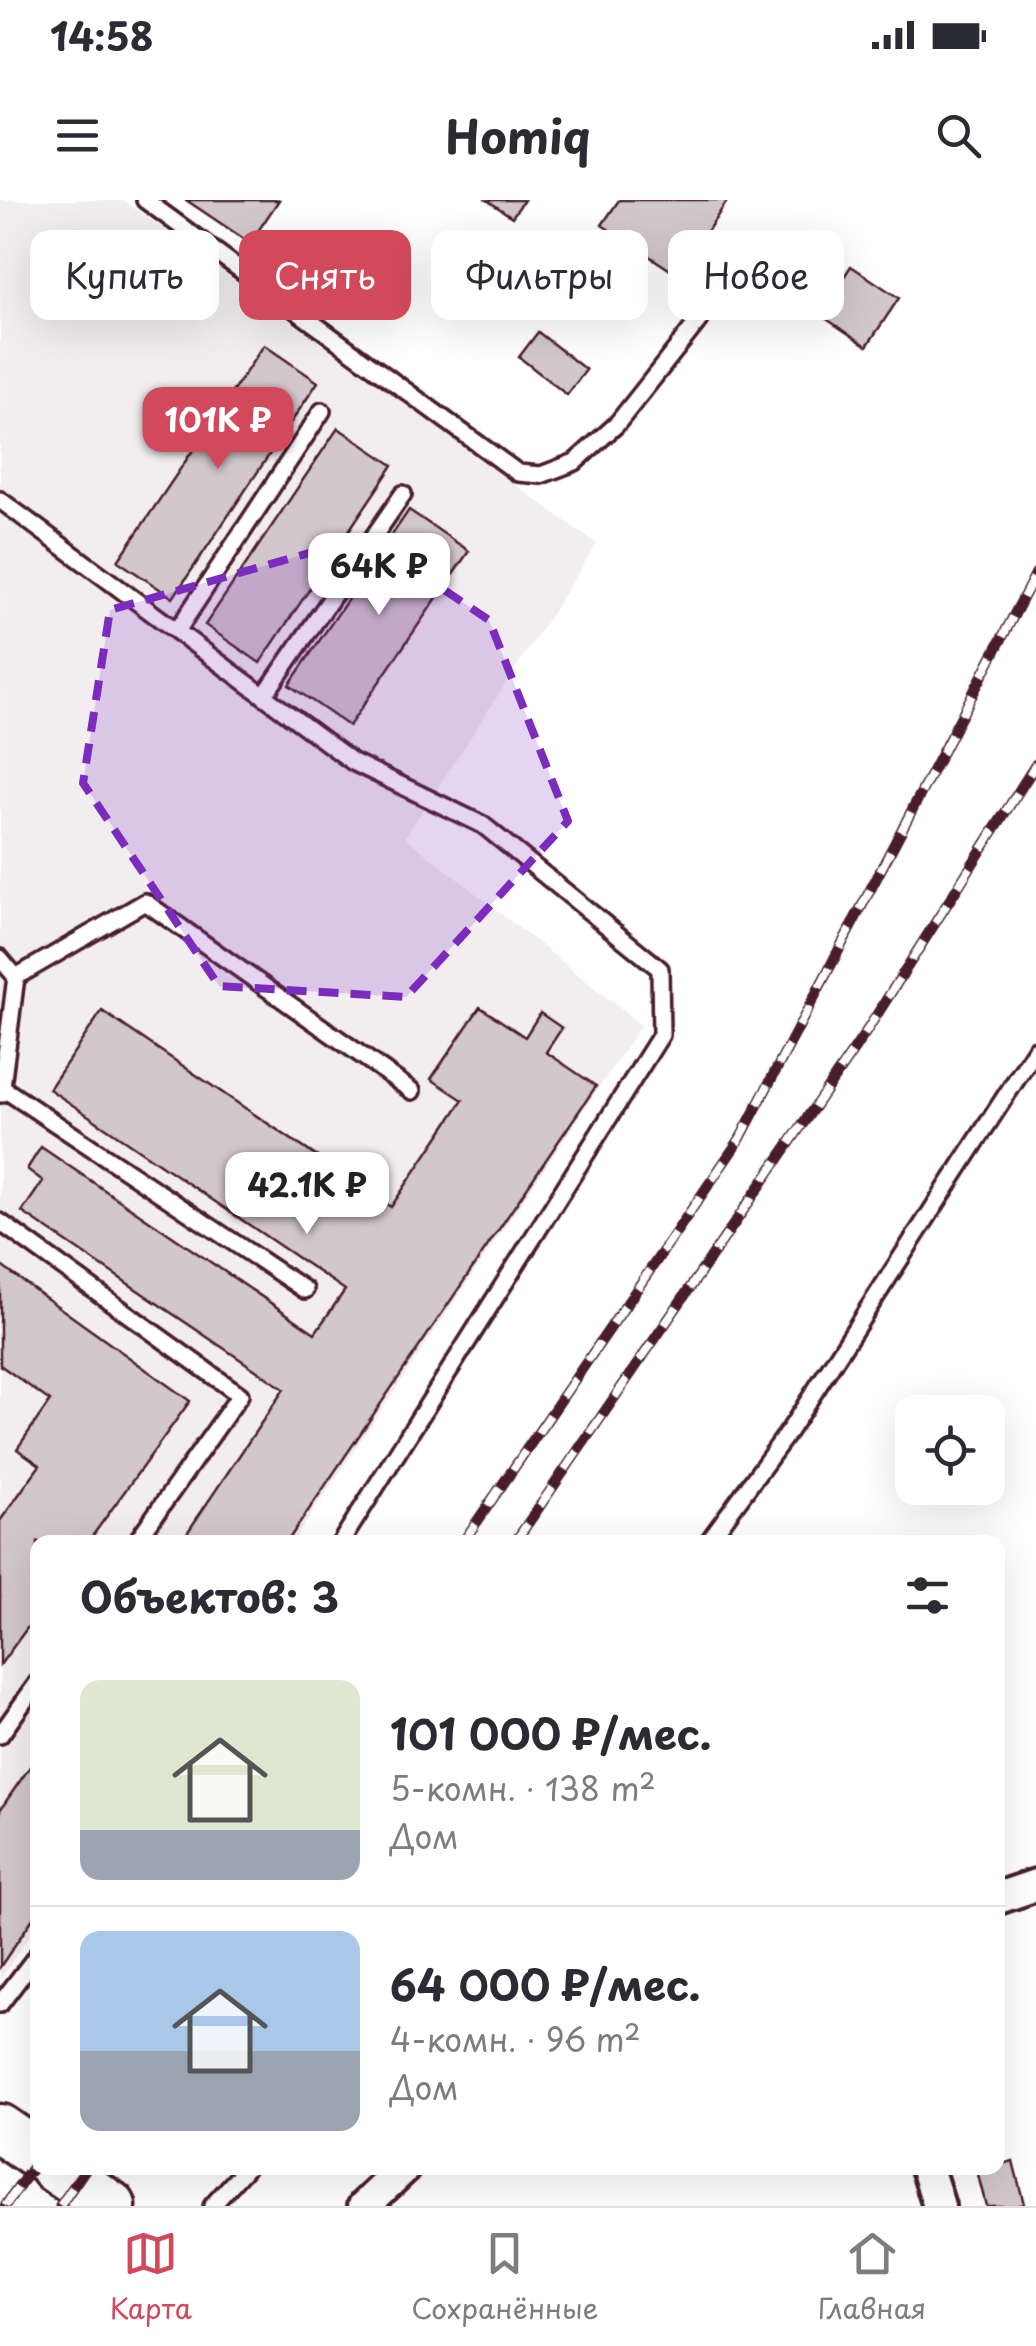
<!DOCTYPE html>
<html lang="ru">
<meta charset="utf-8">
<style>
body{margin:0;font-family:"Playpen Sans",sans-serif;background:#f7f7f7;color:#2b2b33;height:100vh;display:flex;flex-direction:column;font-size:38px;white-space:nowrap}
*{box-sizing:border-box;margin:0}
p{font-size:32px;color:#7c7c81}
.icon{flex:none;width:55px;height:55px;fill:none;stroke:currentColor;stroke-width:2;stroke-linecap:round;stroke-linejoin:round}
.map{position:relative;flex:1;overflow:hidden}
.drawer{position:absolute;left:30px;top:1335px;width:975px;height:640px;display:flex;flex-direction:column;background:#fff;border-radius:20px;box-shadow:0 10px 40px #0002}
.drawer>*{flex:none}
.top-card{position:absolute;left:30px;top:30px;width:978px;height:90px;display:flex;gap:20px}
.buttons{position:absolute;left:895px;top:1195px;display:grid;gap:20px}
.buttons a{display:grid;place-items:center;width:110px;height:110px;border-radius:20px;background:#fff;box-shadow:0 10px 40px #0002;font-size:50px}
.price{position:absolute;translate:-50% -85px;padding:0 22px;border-radius:20px;background:#fff;color:#222;font-size:32px;line-height:65px;filter:drop-shadow(0 2px 5px #0008)}
.price::after{content:'';position:absolute;left:50%;top:60px;width:30px;height:22px;margin-left:-15px;background:inherit;clip-path:polygon(0 0,100% 0,50% 100%)}
.price.selected{background:#d1495b;color:#fff}
ul{padding:0;list-style:none}
li{display:flex;align-items:center;gap:30px;height:250px;padding:0 50px}
li+li{border-top:2px solid #e1e1e2}
li span{display:grid;place-items:center;flex:none;width:280px;height:200px;border-radius:20px;color:#555}
li>.icon{margin-inline-start:auto}
span .icon{width:120px;height:120px;fill:#fffc;stroke-width:1}
li b{font-size:42px}
h2{display:flex;justify-content:space-between;align-items:center;height:120px;padding:0 50px;font-size:42px}
.chip{padding:0 35px;border-radius:20px;background:#fff;box-shadow:0 10px 40px #0002;font-size:35px;line-height:90px}
.chip.selected{background:#d1495b;color:#fff}
.status{display:flex;justify-content:space-between;align-items:center;height:70px;padding:0 50px;background:#fff;direction:ltr}
.status svg{height:28px;fill:currentColor}
header{display:flex;justify-content:space-between;align-items:center;height:130px;padding:0 50px;background:#fff;font-size:45px;font-weight:700}
.tabs{display:flex;justify-content:space-around;align-items:center;height:140px;border-top:2px solid #e1e1e2;background:#fff;font-size:28px;color:#7c7c81}
.tabs a{display:grid;justify-items:center;gap:5px}
.tabs .selected{color:#d1495b}
.map>svg:first-child{display:block}
</style>
<div class="status"><b>14:58</b><svg viewBox="0 0 49 12"><path d="M0 12V9h3v3zM5 12V6h3v6zM10 12V3h3v9zM15 12V0h3v12zM26 1h20v11H26zM47 4h2v5h-2z"/></svg></div>
<header><svg class="icon" aria-label="menu" viewBox="0 0 24 24"><path d="M4 6h16M4 12h16M4 18h16"/></svg>Homiq<svg class="icon" aria-label="search" viewBox="0 0 24 24"><circle cx="10" cy="10" r="6"/><path d="M15 15l6 6"/></svg></header>
<div class="map">
<svg width="1036" height="2006" viewBox="0 0 1036 2006">
<rect width="100%" height="100%" fill="#fff"/>
<filter id="ink" filterUnits="userSpaceOnUse"><feTurbulence type="fractalNoise" baseFrequency=".01" numOctaves="2"/><feDisplacementMap in="SourceGraphic" scale="20" xChannelSelector="R" yChannelSelector="G"/><feConvolveMatrix kernelMatrix="1 2 1 2 8 2 1 2 1" color-interpolation-filters="sRGB"/></filter>
<g filter="url(#ink)">
<path fill="#f2eeef" d="M 0,0 L 123,0 L 597,344 L 405,637 L 641,825 L 293,1342 L 38,1342 L 37,1724 L 0,1780 Z"/>
<g fill="#d2c7cb" stroke="#4a1f2b" stroke-width="2.5">
<path d="M 186,0 L 279,0 L 250,43 Z"/>
<path d="M 487,0 L 524,0 L 512,17 Z"/>
<path d="M 619,0 L 728,0 L 678,75 L 602,25 Z"/>
<path d="M 851,66 L 899,98 L 867,146 L 819,114 Z"/>
<path d="M 538,132 L 586,170 L 567,195 L 519,157 Z"/>
<path d="M 264,145 L 318,182 L 173,398 L 118,361 Z"/>
<path d="M 338,228 L 393,265 L 260,463 L 205,425 Z"/>
<path d="M 409,310 L 469,351 L 349,526 L 289,485 Z"/>
<path d="M 480,807 L 525,837 L 540,813 L 562,828 L 546,852 L 596,886 L 287,1342 L 181,1342 L 284,1189 L 22,1012 L 43,981 L 27,969 L 41,947 L 315,1133 L 345,1090 L 49,889 L 102,811 L 391,1007 L 463,900 L 431,879 Z"/>
<path d="M 0,1065 L 190,1201 L 88,1342 L 38,1342 L 38,1413 L 0,1465 L 0,1321 L 40,1265 L 17,1249 L 50,1201 L 0,1165 Z"/>
<path d="M 38,1555 L 38,1711 L 0,1767 L 0,1610 Z"/>
<path d="M 1013,1961 L 1024,2004 L 1016,2006 L 986,2006 L 977,1971 L 998,1968 L 998,1965 Z"/>
</g>
<g fill="none" stroke-linecap="round" stroke-linejoin="round">
<g stroke="#4a1f2b" stroke-width="22">
<g id="service">
<path d="M 145,0 L 518,273 L 541,275 L 575,262 L 616,225 L 733,77"/>
<path d="M 0,300 L 353,562 L 483,625 L 660,769 L 661,835 L 341,1342"/>
<path d="M 177,431 L 322,211"/>
<path d="M 264,496 L 403,294"/>
<path d="M 0,758 L 16,777 L 1,894"/>
<path d="M 16,777 L 145,702 L 412,891"/>
<path d="M 1,887 L 305,1090"/>
<path d="M 0,1022 L 240,1195 L 136,1342"/>
<path d="M 708,1342 L 789,1231 L 1036,849"/>
<path d="M 0,1535 L 38,1482"/>
<path d="M 0,1804 L 38,1754"/>
<path d="M 212,2006 L 246,1968"/>
</g>
</g>
<g stroke="#4a1f2b" stroke-width="38">
<g id="minor">
<path d="M 998,1698 L 1036,1685"/>
<path d="M 927,1968 L 939,2006"/>
<path d="M 364,2006 L 404,1968"/>
</g>
</g>
<g stroke="#4a1f2b" stroke-width="55">
<g id="primary">
<path d="M 0,1929 L 38,1955"/>
<path d="M 55,1968 L 111,2006"/>
</g>
</g>
<use href="#service" stroke="#fff" stroke-width="15"/>
<use href="#minor" stroke="#fff" stroke-width="30"/>
<use href="#primary" stroke="#fff" stroke-width="48"/>
<g stroke="#4a1f2b" stroke-width="11">
<g id="rail">
<path d="M 463,1342 L 740,939 L 1036,373"/>
<path d="M 515,1342 L 864,835 L 1036,564"/>
<path d="M 5,2006 L 38,1960"/>
<path d="M 60,2006 L 86,1968"/>
</g>
</g>
<use href="#rail" stroke="#fff" stroke-width="8" stroke-dasharray="22" stroke-linecap="butt"/>
</g>
</g>
<path fill="#7b2cbf" fill-opacity="0.2" stroke="#7b2cbf" stroke-width="8" stroke-dasharray="20 12" stroke-linejoin="round" d="M 365,337 L 489,420 L 568,621 L 406,797 L 219,786 L 83,583 L 110,410 Z"/>
</svg>
<div class="buttons">
<a><svg class="icon" aria-label="locate" viewBox="0 0 24 24"><circle cx="12" cy="12" r="6"/><path d="M12 2v4M12 18v4M2 12h4M18 12h4"/></svg></a>
</div>
<b class="price selected" style="left:218px;top:272px">101K ₽</b>
<b class="price" style="left:379px;top:418px">64K ₽</b>
<b class="price" style="left:307px;top:1037px">42.1K ₽</b>
<div class="top-card">
<a class="chip">Купить</a>
<a class="chip selected">Снять</a>
<a class="chip">Фильтры</a>
<a class="chip">Новое</a>
</div>
<section class="drawer">
<h2>Объектов: 3<svg class="icon" aria-label="filters" viewBox="0 0 24 24"><path d="M4 7h16M4 17h16"/><circle cx="9" cy="7" r="2"/><circle cx="15" cy="17" r="2"/></svg></h2>
<ul>
<li><span style="background:linear-gradient(#dfe7d0 75%,#9aa5b1 0)"><svg class="icon" aria-label="home" viewBox="0 0 24 24"><path d="M3 11l9-7 9 7M6 9v11h12V9"/></svg></span><div><b>101 000 ₽/мес.</b><p>5-комн. · 138 m²</p><p>Дом</p></div></li>
<li><span style="background:linear-gradient(#a9c7e8 60%,#9aa5b1 0)"><svg class="icon" aria-label="home" viewBox="0 0 24 24"><path d="M3 11l9-7 9 7M6 9v11h12V9"/></svg></span><div><b>64 000 ₽/мес.</b><p>4-комн. · 96 m²</p><p>Дом</p></div></li>
</ul>
</section>
</div>
<nav class="tabs">
<a class="selected"><svg class="icon" aria-label="map" viewBox="0 0 24 24"><path d="M3 6l6-2 6 2 6-2v14l-6 2-6-2-6 2zM9 4v14M15 6v14"/></svg>Карта</a>
<a><svg class="icon" aria-label="saved" viewBox="0 0 24 24"><path d="M7 4h10v16l-5-4-5 4z"/></svg>Сохранённые</a>
<a><svg class="icon" aria-label="home" viewBox="0 0 24 24"><path d="M3 11l9-7 9 7M6 9v11h12V9"/></svg>Главная</a>
</nav>
